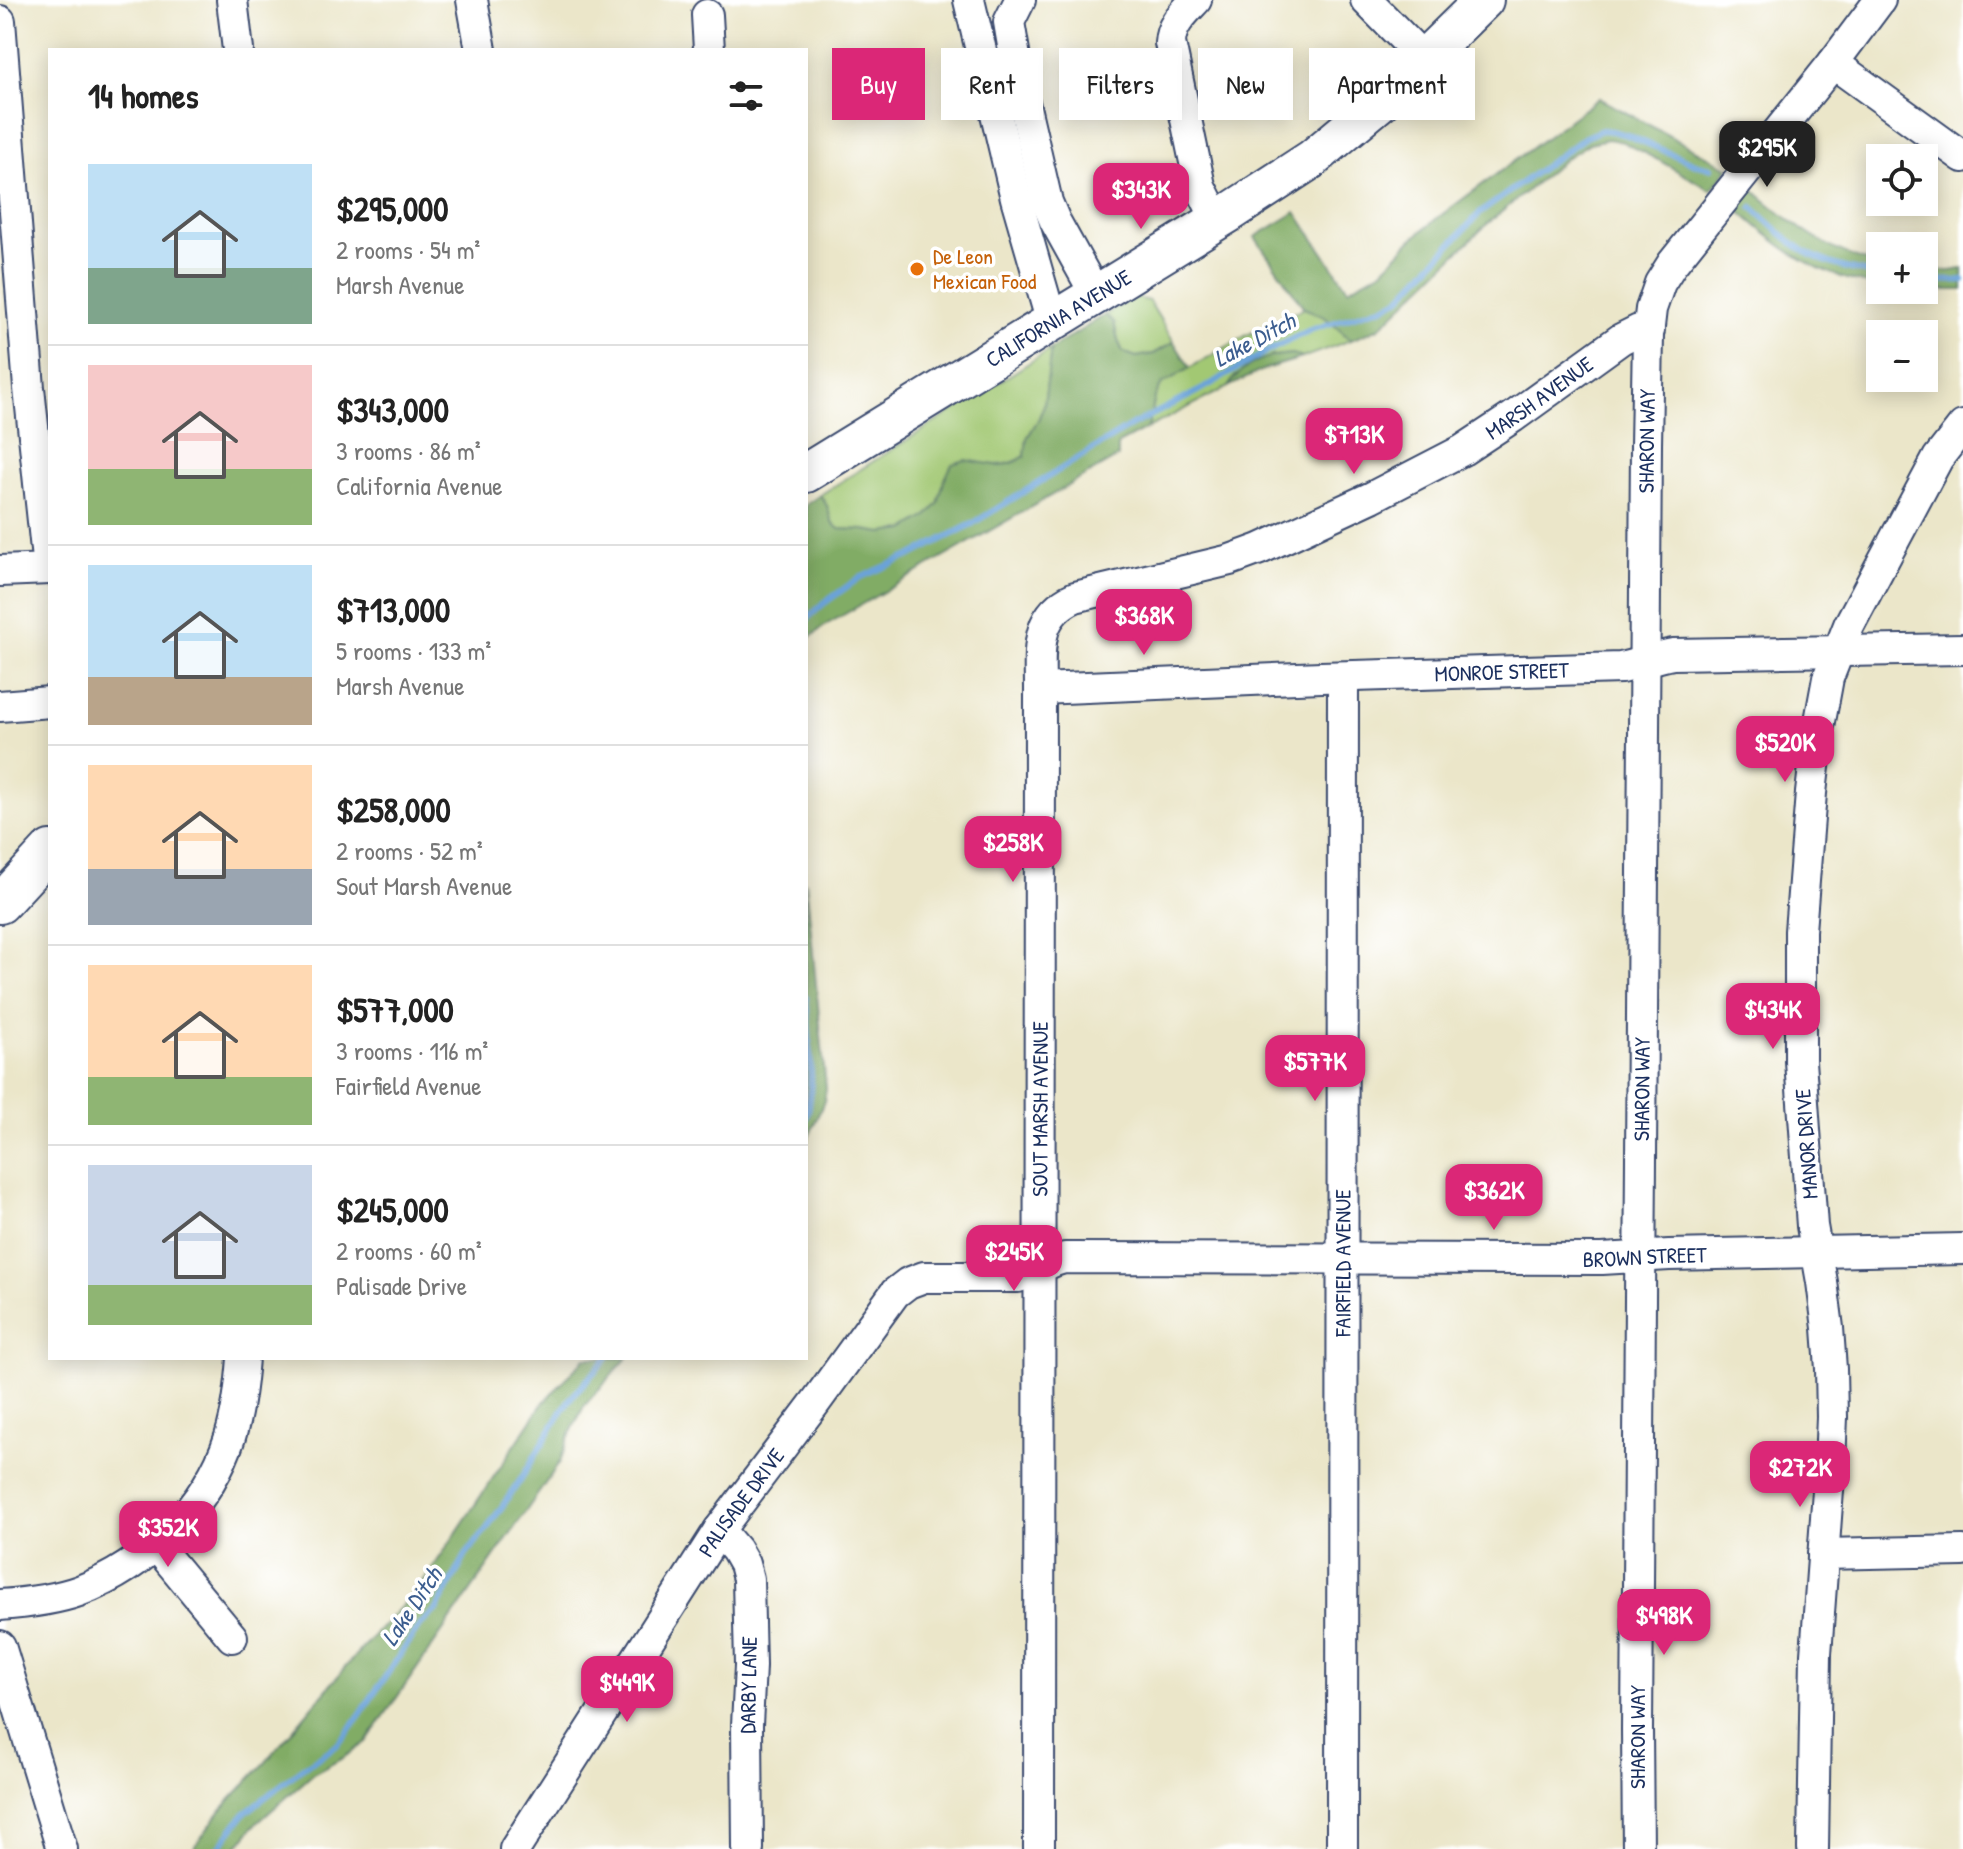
<!DOCTYPE html>
<meta charset="utf-8">
<style>
body{margin:0;font-family:"Patrick Hand",sans-serif;background:#f2f2f2;color:#222;height:100vh;display:flex;flex-direction:column;font-size:30px;white-space:nowrap}
*{box-sizing:border-box;margin:0}
p{font-size:26px;color:#767676}
.icon{flex:none;width:44px;height:44px;fill:none;stroke:currentColor;stroke-width:2;stroke-linecap:round;stroke-linejoin:round}
.map{position:relative;flex:1;overflow:hidden}
.details{position:absolute;left:48px;top:48px;width:760px;height:1312px;display:flex;flex-direction:column;background:#fff;border-radius:0px;box-shadow:0 4px 20px #0003}
.details>*{flex:none}
.banner{position:absolute;left:832px;top:48px;width:760px;height:72px;display:flex;gap:16px}
.controls{position:absolute;left:1866px;top:144px;display:grid;gap:16px}
.controls a{display:grid;place-items:center;width:72px;height:72px;border-radius:0px;background:#fff;box-shadow:0 4px 20px #0003;font-size:40px}
.price{position:absolute;translate:-50% -68px;padding:0 18px;border-radius:16px;background:#db2777;color:#fff;font-size:26px;line-height:52px;filter:drop-shadow(0 2px 4px #0008)}
.price::after{content:'';position:absolute;left:50%;top:48px;width:24px;height:18px;margin-left:-12px;background:inherit;clip-path:polygon(0 0,100% 0,50% 100%)}
.price.active{background:#222;color:#fff}
ul{padding:0;list-style:none}
li{display:flex;align-items:center;gap:24px;height:200px;padding:0 40px}
li+li{border-top:2px solid #e0e0e0}
li span{display:grid;place-items:center;flex:none;width:224px;height:160px;border-radius:0px;color:#555}
li>.icon{margin-inline-start:auto}
span .icon{width:96px;height:96px;fill:#fffc;stroke-width:1}
li b{font-size:34px}
h2{display:flex;justify-content:space-between;align-items:center;height:96px;padding:0 40px;font-size:34px}
.chip{padding:0 28px;border-radius:0px;background:#fff;box-shadow:0 4px 20px #0003;font-size:28px;line-height:72px}
.chip.active{background:#db2777;color:#fff}
.map>svg:first-child{display:block}
</style>
<div class="map">
<svg width="1963" height="1849" viewBox="0 0 1963 1849">
<rect width="100%" height="100%" fill="#fff"/>
<filter id="ink" filterUnits="userSpaceOnUse"><feTurbulence type="fractalNoise" baseFrequency=".0125" numOctaves="2"/><feDisplacementMap in="SourceGraphic" scale="16" xChannelSelector="R" yChannelSelector="G"/><feConvolveMatrix kernelMatrix="1 2 1 2 8 2 1 2 1" color-interpolation-filters="sRGB"/></filter>
<filter id="wash" filterUnits="userSpaceOnUse"><feTurbulence type="fractalNoise" baseFrequency=".006" numOctaves="4" result="noise"/><feDisplacementMap in="SourceGraphic" scale="32" xChannelSelector="R" yChannelSelector="G"/><feGaussianBlur stdDeviation="1.8" result="paint"/><feColorMatrix in="noise" values="0 0 0 0 0 0 0 0 0 0 0 0 0 0 0 0 0 1.4 0 .05"/><feComposite in="paint" operator="in"/></filter>
<g filter="url(#wash)">
<rect width="100%" height="100%" fill="#ebe6c9"/>
<g fill="#a2c873" stroke="#5e7c68" stroke-width="2">
<path d="M 1134,297 L 1149,301 L 1174,342 L 1153,354 L 1136,357 L 1123,352 L 1118,341 L 1114,322 L 1105,315 Z"/>
<path d="M 1304,308 L 1325,317 L 1351,340 L 1302,358 L 1292,354 L 1272,356 L 1235,376 L 1228,387 L 1148,428 L 1155,397 L 1162,384 L 1247,335 Z"/>
<path d="M 1051,349 L 1044,405 L 1038,420 L 1027,438 L 1025,456 C 1003,470 989,464 965,460 L 944,481 L 939,504 L 926,517 L 905,530 L 882,533 L 864,530 L 839,529 L 832,523 L 827,506 L 820,495 Z"/>
</g>
<g fill="#81ac65" stroke="#4e6e62" stroke-width="2">
<path d="M 1599,98 L 1729,168 L 1711,190 L 1658,160 L 1623,142 L 1608,139 L 1590,143 L 1566,158 L 1486,225 L 1379,328 L 1351,340 L 1325,317 L 1304,308 L 1255,237 L 1296,212 L 1348,289 L 1383,270 L 1410,241 L 1436,219 Z"/>
<path d="M 1752,189 C 1790,222 1829,255 1880,264 L 1880,286 C 1819,278 1781,249 1737,209 Z"/>
<path d="M 1963,269 L 1963,290 L 1919,290 L 1924,290 L 1924,270 L 1949,271 Z"/>
<path d="M 1105,315 L 1114,322 L 1118,341 L 1123,352 L 1136,357 L 1154,354 L 1174,342 L 1190,368 L 1162,384 L 1155,397 L 1148,428 L 1118,444 L 1118,457 L 824,626 L 806,641 L 806,505 L 820,495 L 827,506 L 832,523 L 839,529 L 864,530 L 882,533 L 905,530 L 926,517 L 938,504 L 944,481 L 952,464 L 965,460 L 1001,466 L 1015,462 L 1025,456 L 1027,438 L 1038,420 L 1044,405 L 1051,349 Z"/>
<path d="M 1292,354 L 1302,358 L 1265,369 L 1228,387 C 1245,362 1264,356 1292,354 Z"/>
<path d="M 806,881 L 826,1089 L 824,1101 L 806,1144 Z"/>
<path d="M 585,1358 L 627,1358 L 584,1406 L 568,1438 L 560,1462 L 366,1742 L 343,1758 L 313,1774 L 255,1825 L 235,1849 L 193,1849 L 221,1810 L 266,1762 L 359,1651 L 420,1587 L 543,1403 Z"/>
</g>
<g fill="none" stroke-linecap="round" stroke-linejoin="round">
<g stroke="#6aa3d9" stroke-width="6">
<path d="M 1752,207 C 1769,222 1786,240 1806,252 C 1828,265 1855,271 1880,275"/>
<path d="M 1924,280 L 1963,281"/>
<path d="M 806,620 L 823,604 L 859,578 L 912,555 L 972,524 L 1132,425 L 1199,391 L 1264,353 L 1310,330 L 1386,306 L 1400,298 L 1480,213 L 1585,137 L 1602,130 L 1612,131 L 1627,135 L 1698,165 L 1711,168"/>
<path d="M 806,998 C 808,1030 816,1089 806,1118"/>
<path d="M 218,1849 L 244,1814 L 304,1767 L 336,1746 L 347,1734 L 420,1625 L 437,1609 L 466,1555 L 488,1527 L 521,1479 L 569,1400 L 607,1358"/>
</g>
</g>
</g>
<g filter="url(#ink)">
<g fill="none" stroke-linecap="round" stroke-linejoin="round">
<g stroke="#3a4a6e" stroke-width="34">
<g id="minor">
<path d="M 232,0 L 238,50"/>
<path d="M 472,0 L 481,50"/>
<path d="M 969,0 L 1016,198 L 1052,323"/>
<path d="M 1020,0 L 1009,22 L 1019,81 L 1047,202 L 1055,221 L 1096,295"/>
<path d="M 1196,0 C 1184,13 1171,24 1170,43 L 1200,186 L 1217,220"/>
<path d="M 1366,0 L 1424,59"/>
<path d="M 707,15 L 709,50"/>
<path d="M 0,21 L 29,388 L 48,569"/>
<path d="M 1833,63 L 1963,157"/>
<path d="M 0,571 L 50,569"/>
<path id="s1" d="M 1040,689 L 1321,677 L 1621,668 C 1639,664 1655,657 1673,654 L 1963,649"/>
<path d="M 0,706 L 50,702"/>
<path d="M 719,1530 L 736,1550 L 744,1564 L 748,1579 L 750,1666 L 747,1725 L 748,1849"/>
<path d="M 156,1545 L 232,1637"/>
<path d="M 1823,1554 L 1963,1551"/>
<path d="M 0,1605 C 26,1603 54,1600 79,1591 C 146,1566 208,1506 230,1437 C 238,1411 241,1385 243,1358"/>
<path d="M 0,1646 L 62,1849"/>
<path id="s2" d="M 515,1849 L 719,1530 L 815,1403 L 895,1293 L 908,1283 L 924,1277 L 1018,1277 C 1036,1273 1047,1261 1065,1258 L 1602,1259 L 1669,1255 L 1963,1249"/>
<path id="s3" d="M 1039,1849 L 1040,689 C 1040,651 1034,615 1075,597 L 1230,560 L 1260,549 L 1372,497 L 1463,450 L 1513,417 L 1621,339 L 1639,330 L 1649,330"/>
<path id="s4" d="M 1342,1849 L 1343,677"/>
<path id="s5" d="M 1638,1849 L 1637,1729 L 1646,445 L 1648,335 L 1651,309 L 1660,283 L 1672,264 L 1833,63 L 1880,0"/>
<path d="M 1813,1849 L 1816,1654 L 1830,1463 L 1832,1417 L 1831,1369 L 1828,1328 L 1822,1282 L 1812,1226 L 1800,1061 L 1800,931 L 1811,793 L 1818,732 L 1828,678 L 1849,625 L 1938,458 L 1963,426"/>
</g>
</g>
<g stroke="#3a4a6e" stroke-width="42">
<g id="major">
<path id="s6" d="M 806,473 L 1229,213 L 1312,159 L 1379,103 L 1484,0"/>
<path d="M 0,904 L 50,850"/>
</g>
</g>
<use href="#minor" stroke="#fff" stroke-width="30"/>
<use href="#major" stroke="#fff" stroke-width="38"/>
</g>
</g>
<circle fill="#e8710a" stroke="#fff" stroke-width="3" cx="917" cy="269" r="8"/>
<g text-anchor="middle" dominant-baseline="central" stroke-width="7" stroke-linejoin="round" paint-order="stroke">
<g font-size="22" fill="#c56008" stroke="#fff" text-anchor="start">
<text x="933" y="256">De Leon<tspan x="933" dy="25">Mexican Food</tspan></text>
</g>
<g font-size="22" fill="#1b2f5e" stroke="#fff">
<text stroke="none"><textPath href="#s6" startOffset="296">CALIFORNIA AVENUE</textPath></text>
<text stroke="none"><textPath href="#s3" startOffset="1776">MARSH AVENUE</textPath></text>
<text stroke="none"><textPath href="#s5" startOffset="1408">SHARON WAY</textPath></text>
<text stroke="none"><textPath href="#s1" startOffset="462">MONROE STREET</textPath></text>
<text stroke="none"><textPath href="#s5" startOffset="760">SHARON WAY</textPath></text>
<text stroke="none"><textPath href="#s3" startOffset="740">SOUT MARSH AVENUE</textPath></text>
<text transform="translate(1806 1144) rotate(-94)">MANOR DRIVE</text>
<text stroke="none"><textPath href="#s2" startOffset="1432">BROWN STREET</textPath></text>
<text stroke="none"><textPath href="#s4" startOffset="586">FAIRFIELD AVENUE</textPath></text>
<text stroke="none"><textPath href="#s2" startOffset="414">PALISADE DRIVE</textPath></text>
<text transform="translate(748 1685) rotate(-89)">DARBY LANE</text>
<text transform="translate(1637 1737) rotate(-90)">SHARON WAY</text>
</g>
<g font-size="24" font-style="italic" fill="#3b5d8f" stroke="#fff">
<text transform="translate(1254 339) rotate(-28)">Lake Ditch</text>
<text transform="translate(411 1606) rotate(-56)">Lake Ditch</text>
</g>
</g>
</svg>
<div class="controls">
<a><svg class="icon" aria-label="locate" viewBox="0 0 24 24"><circle cx="12" cy="12" r="6"/><path d="M12 2v4M12 18v4M2 12h4M18 12h4"/></svg></a>
<a>+</a>
<a>−</a>
</div>
<b class="price active" style="left:1767px;top:189px">$295K</b>
<b class="price" style="left:1141px;top:231px">$343K</b>
<b class="price" style="left:1354px;top:476px">$713K</b>
<b class="price" style="left:1144px;top:657px">$368K</b>
<b class="price" style="left:1785px;top:784px">$520K</b>
<b class="price" style="left:1013px;top:884px">$258K</b>
<b class="price" style="left:1773px;top:1051px">$434K</b>
<b class="price" style="left:1315px;top:1103px">$577K</b>
<b class="price" style="left:1494px;top:1232px">$362K</b>
<b class="price" style="left:1014px;top:1293px">$245K</b>
<b class="price" style="left:1800px;top:1509px">$272K</b>
<b class="price" style="left:168px;top:1569px">$352K</b>
<b class="price" style="left:1664px;top:1657px">$498K</b>
<b class="price" style="left:627px;top:1724px">$449K</b>
<div class="banner">
<a class="chip active">Buy</a>
<a class="chip">Rent</a>
<a class="chip">Filters</a>
<a class="chip">New</a>
<a class="chip">Apartment</a>
</div>
<section class="details">
<h2>14 homes<svg class="icon" aria-label="filters" viewBox="0 0 24 24"><path d="M4 7h16M4 17h16"/><circle cx="9" cy="7" r="2"/><circle cx="15" cy="17" r="2"/></svg></h2>
<ul>
<li><span style="background:linear-gradient(#bfe0f5 65%,#7fa58c 0)"><svg class="icon" aria-label="home" viewBox="0 0 24 24"><path d="M3 11l9-7 9 7M6 9v11h12V9"/></svg></span><div><b>$295,000</b><p>2 rooms · 54 m²</p><p>Marsh Avenue</p></div></li>
<li><span style="background:linear-gradient(#f6c9c9 65%,#8fb573 0)"><svg class="icon" aria-label="home" viewBox="0 0 24 24"><path d="M3 11l9-7 9 7M6 9v11h12V9"/></svg></span><div><b>$343,000</b><p>3 rooms · 86 m²</p><p>California Avenue</p></div></li>
<li><span style="background:linear-gradient(#bfe0f5 70%,#b9a48a 0)"><svg class="icon" aria-label="home" viewBox="0 0 24 24"><path d="M3 11l9-7 9 7M6 9v11h12V9"/></svg></span><div><b>$713,000</b><p>5 rooms · 133 m²</p><p>Marsh Avenue</p></div></li>
<li><span style="background:linear-gradient(#ffd9b3 65%,#9aa5b1 0)"><svg class="icon" aria-label="home" viewBox="0 0 24 24"><path d="M3 11l9-7 9 7M6 9v11h12V9"/></svg></span><div><b>$258,000</b><p>2 rooms · 52 m²</p><p>Sout Marsh Avenue</p></div></li>
<li><span style="background:linear-gradient(#ffd9b3 70%,#8fb573 0)"><svg class="icon" aria-label="home" viewBox="0 0 24 24"><path d="M3 11l9-7 9 7M6 9v11h12V9"/></svg></span><div><b>$577,000</b><p>3 rooms · 116 m²</p><p>Fairfield Avenue</p></div></li>
<li><span style="background:linear-gradient(#c9d6e8 75%,#8fb573 0)"><svg class="icon" aria-label="home" viewBox="0 0 24 24"><path d="M3 11l9-7 9 7M6 9v11h12V9"/></svg></span><div><b>$245,000</b><p>2 rooms · 60 m²</p><p>Palisade Drive</p></div></li>
</ul>
</section>
</div>
